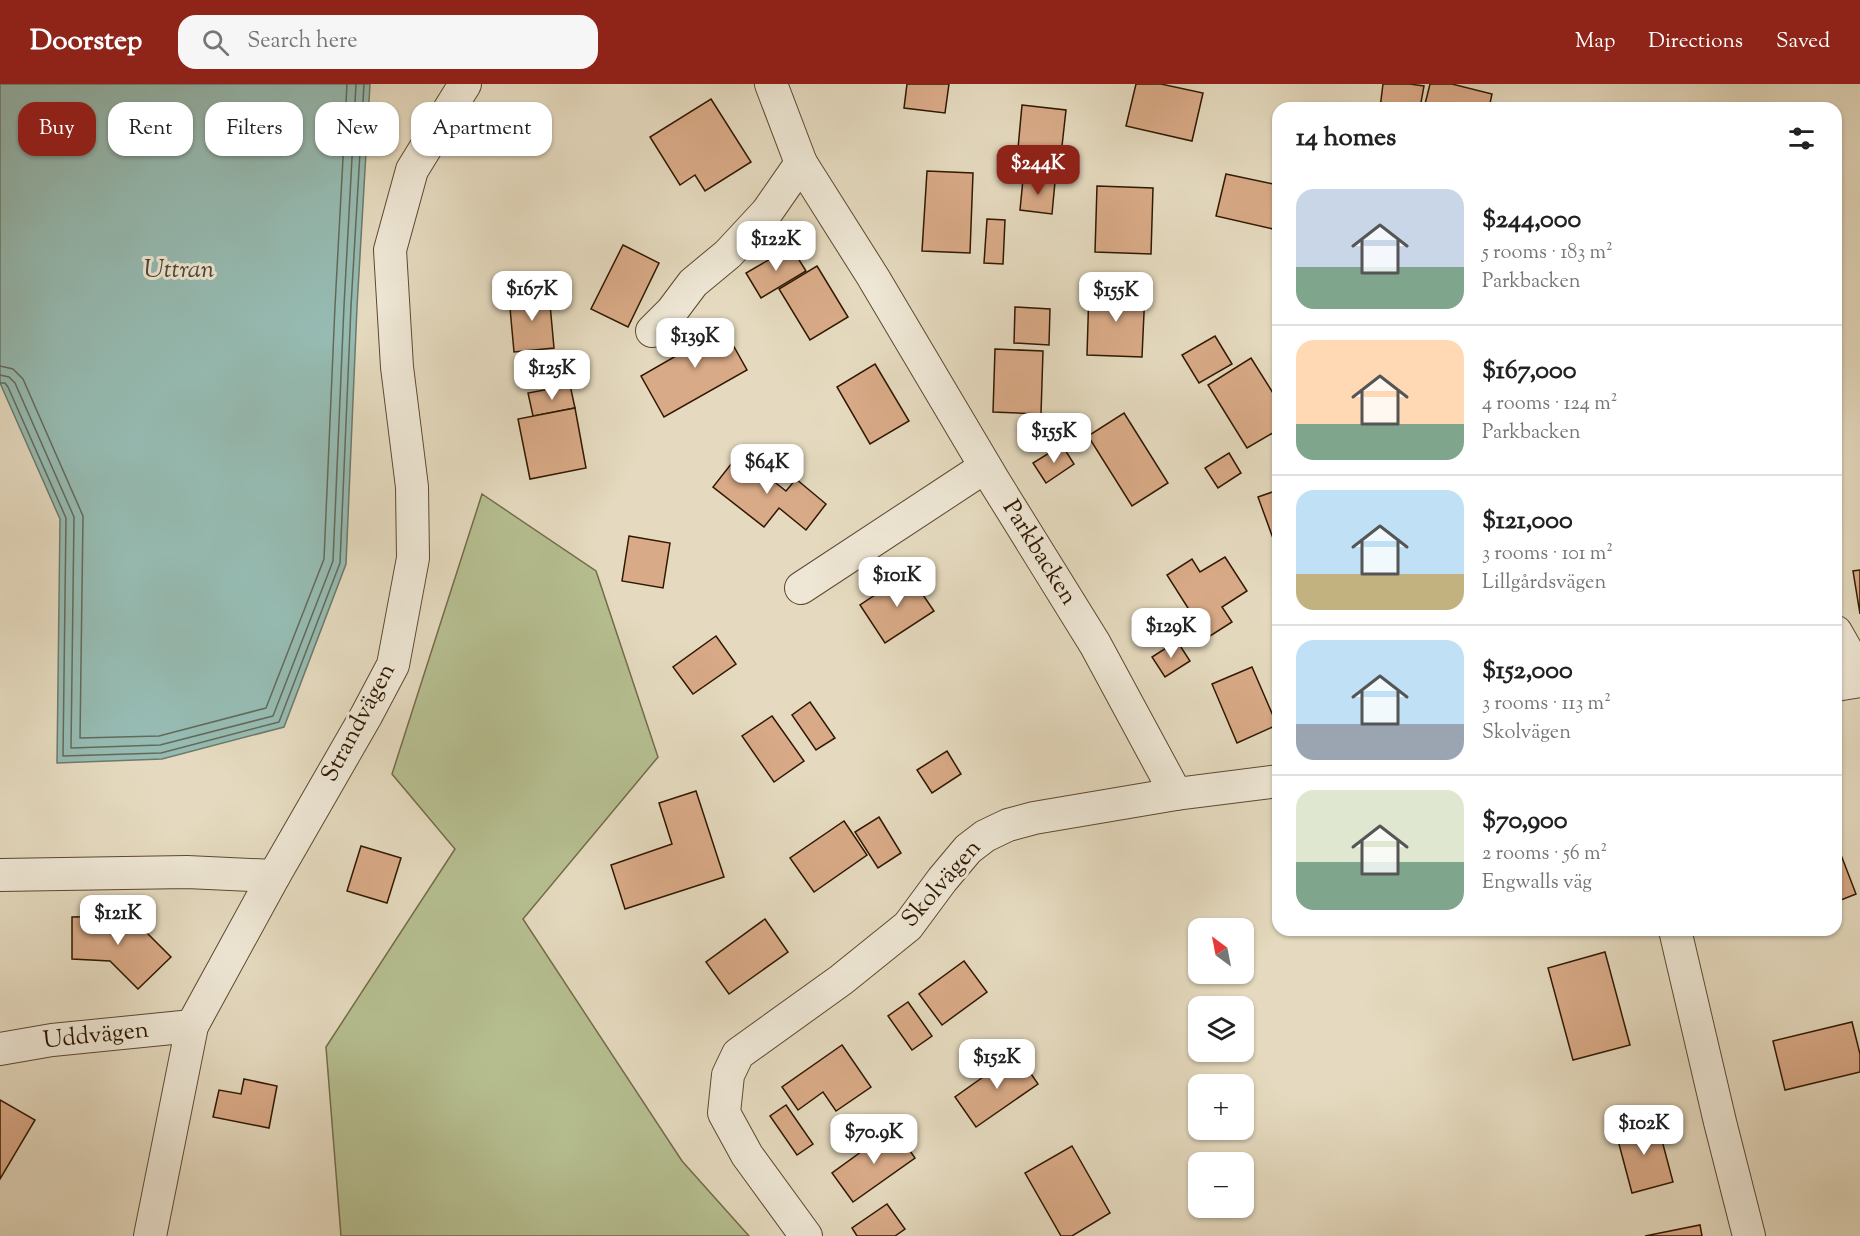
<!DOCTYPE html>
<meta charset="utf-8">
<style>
body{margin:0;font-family:"Sorts Mill Goudy",serif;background:#f6f6f6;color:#222;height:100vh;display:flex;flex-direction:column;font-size:22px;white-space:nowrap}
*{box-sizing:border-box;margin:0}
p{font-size:20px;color:#767676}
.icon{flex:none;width:33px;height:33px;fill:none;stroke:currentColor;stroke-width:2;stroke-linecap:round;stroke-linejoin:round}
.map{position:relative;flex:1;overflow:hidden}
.drawer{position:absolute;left:1272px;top:18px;width:570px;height:834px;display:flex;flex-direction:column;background:#fff;border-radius:18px;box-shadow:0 2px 4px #0004}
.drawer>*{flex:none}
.guide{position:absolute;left:18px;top:18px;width:570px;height:54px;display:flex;gap:12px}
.needle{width:39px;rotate:328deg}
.controls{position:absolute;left:1188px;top:834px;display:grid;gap:12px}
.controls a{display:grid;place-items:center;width:66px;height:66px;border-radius:12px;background:#fff;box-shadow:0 2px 4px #0004;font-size:30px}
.price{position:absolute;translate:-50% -51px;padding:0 14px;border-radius:12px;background:#fff;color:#222;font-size:20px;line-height:39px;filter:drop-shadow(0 2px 3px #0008)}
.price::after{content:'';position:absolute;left:50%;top:36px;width:18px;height:14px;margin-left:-9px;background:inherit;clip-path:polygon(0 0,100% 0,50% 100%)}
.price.selected{background:#8f2418;color:#fff}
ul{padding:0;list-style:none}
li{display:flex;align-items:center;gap:18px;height:150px;padding:0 24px}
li+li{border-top:2px solid #e0e0e0}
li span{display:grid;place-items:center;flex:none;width:168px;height:120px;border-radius:18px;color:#555}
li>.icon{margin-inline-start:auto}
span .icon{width:72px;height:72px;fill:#fffc;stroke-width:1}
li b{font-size:26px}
h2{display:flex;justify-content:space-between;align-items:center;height:72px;padding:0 24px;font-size:26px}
.chip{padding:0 21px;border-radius:18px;background:#fff;box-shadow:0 2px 4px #0004;font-size:21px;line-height:54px}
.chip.selected{background:#8f2418;color:#fff}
header{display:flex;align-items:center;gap:36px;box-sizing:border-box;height:84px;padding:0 30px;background:#8f2418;color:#fff}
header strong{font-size:28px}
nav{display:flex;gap:33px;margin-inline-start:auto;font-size:21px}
.search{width:420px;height:54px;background:#f6f6f6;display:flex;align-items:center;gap:15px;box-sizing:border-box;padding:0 21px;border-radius:18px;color:#767676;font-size:22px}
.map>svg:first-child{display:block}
</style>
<header>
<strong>Doorstep</strong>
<div class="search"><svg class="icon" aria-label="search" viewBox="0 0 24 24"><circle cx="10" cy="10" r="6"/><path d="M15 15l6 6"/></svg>Search here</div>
<nav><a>Map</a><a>Directions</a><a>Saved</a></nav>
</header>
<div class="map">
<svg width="1860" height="1152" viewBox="0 0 1860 1152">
<rect width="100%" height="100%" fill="#e5dabf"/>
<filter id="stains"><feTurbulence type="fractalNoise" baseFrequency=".00333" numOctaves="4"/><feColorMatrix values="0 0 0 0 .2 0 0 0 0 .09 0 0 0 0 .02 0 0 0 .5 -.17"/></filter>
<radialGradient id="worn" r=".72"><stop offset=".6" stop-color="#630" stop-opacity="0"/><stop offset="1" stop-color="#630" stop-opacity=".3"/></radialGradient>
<path fill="#b6bf91" stroke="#736c49" stroke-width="1.5" d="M 482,410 L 596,487 L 658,673 L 523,835 L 682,1077 L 749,1152 L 341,1152 L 326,963 L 455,765 L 392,690 Z"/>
<path fill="#96bbb2" stroke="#6d7a6b" stroke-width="1.5" d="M 0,0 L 370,0 L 357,223 L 346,480 L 284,643 L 162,675 L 57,679 L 60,435 L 0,299 Z"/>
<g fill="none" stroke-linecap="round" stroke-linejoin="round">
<g stroke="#636a5a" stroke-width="1.5">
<path d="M 0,282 L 13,285 L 23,295 L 83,432 L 80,654 L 159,652 L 266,624 L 324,475 L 335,222 L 347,0"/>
<path d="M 0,291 L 9,293 L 15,299 L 74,433 L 71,664 L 160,661 L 273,632 L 333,477 L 344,222 L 356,0"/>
<path d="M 0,299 L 5,299 L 8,303 L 66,434 L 63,672 L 161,669 L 279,638 L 340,479 L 351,222 L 364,0"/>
</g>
</g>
<g fill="#d9aa87" stroke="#301801" stroke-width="1.5">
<path d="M 907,0 L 949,0 L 945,29 L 904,24 Z"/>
<path d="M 1136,0 L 1161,0 L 1203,9 L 1192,57 L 1126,42 Z"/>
<path d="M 1383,0 L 1410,0 L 1424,2 L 1420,24 L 1380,24 Z"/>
<path d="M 1430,0 L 1452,0 L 1492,10 L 1489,24 L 1424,24 Z"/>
<path d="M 711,15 L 751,78 L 705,107 L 695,91 L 680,101 L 650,53 Z"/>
<path d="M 1022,21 L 1066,26 L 1060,80 L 1017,75 Z"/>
<path d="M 927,87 L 973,89 L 970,169 L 922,167 Z"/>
<path d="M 1226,90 L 1278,101 L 1277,146 L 1216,132 Z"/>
<path d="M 1023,95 L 1055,98 L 1052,130 L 1020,126 Z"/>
<path d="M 1097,102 L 1153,104 L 1151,170 L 1095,168 Z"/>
<path d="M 987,135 L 1005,136 L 1003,180 L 984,179 Z"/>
<path d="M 623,161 L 659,179 L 628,243 L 591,225 Z"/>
<path d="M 791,163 L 806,187 L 761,214 L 746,189 Z"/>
<path d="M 817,182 L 848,233 L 810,256 L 779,205 Z"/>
<path d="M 1089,205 L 1145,207 L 1142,273 L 1087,271 Z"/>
<path d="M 549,209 L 554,264 L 514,268 L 509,213 Z"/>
<path d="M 1015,223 L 1050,225 L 1049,261 L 1014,259 Z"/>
<path d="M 719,236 L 747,286 L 664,333 L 641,292 L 683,268 L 678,259 Z"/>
<path d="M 1215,252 L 1232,280 L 1199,299 L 1182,271 Z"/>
<path d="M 995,265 L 1043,267 L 1041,330 L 993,328 Z"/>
<path d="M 1251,274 L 1278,317 L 1278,346 L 1247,364 L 1208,301 Z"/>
<path d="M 875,280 L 909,337 L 870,360 L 837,303 Z"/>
<path d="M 570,301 L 575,324 L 533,332 L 528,309 Z"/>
<path d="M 575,324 L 586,384 L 530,395 L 518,335 Z"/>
<path d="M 1124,329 L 1168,399 L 1132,422 L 1088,352 Z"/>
<path d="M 1062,361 L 1074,380 L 1046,399 L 1033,379 Z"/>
<path d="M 1229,369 L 1241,389 L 1218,404 L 1205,384 Z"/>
<path d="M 739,370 L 786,407 L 796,395 L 826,420 L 806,446 L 779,424 L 764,443 L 713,403 Z"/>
<path d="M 1278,406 L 1278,468 L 1258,413 Z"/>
<path d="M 629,452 L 670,459 L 663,504 L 622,497 Z"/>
<path d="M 1225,473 L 1247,507 L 1222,523 L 1232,538 L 1207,554 L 1167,491 L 1192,475 L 1200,488 Z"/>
<path d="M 1860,486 L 1860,530 L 1853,487 Z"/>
<path d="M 908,489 L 934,527 L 885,559 L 860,521 Z"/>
<path d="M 716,552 L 736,580 L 693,610 L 673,583 Z"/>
<path d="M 1177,557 L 1190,577 L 1165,593 L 1152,573 Z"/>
<path d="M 1252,583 L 1277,641 L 1237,659 L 1212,600 Z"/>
<path d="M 810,618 L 835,654 L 816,666 L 792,631 Z"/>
<path d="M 772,632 L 804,677 L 774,698 L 742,652 Z"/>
<path d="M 947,667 L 961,690 L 932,709 L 917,686 Z"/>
<path d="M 696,707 L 724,793 L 625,825 L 611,781 L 672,760 L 659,719 Z"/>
<path d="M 879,733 L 901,769 L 878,784 L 855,748 Z"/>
<path d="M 844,737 L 867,771 L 814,808 L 790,774 Z"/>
<path d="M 361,762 L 401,774 L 387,819 L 347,807 Z"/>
<path d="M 1838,763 L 1856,810 L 1836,818 L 1836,764 Z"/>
<path d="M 130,832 L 171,873 L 138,905 L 110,877 L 72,875 L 72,833 Z"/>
<path d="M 765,835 L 788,868 L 729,910 L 706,878 Z"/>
<path d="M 1605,868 L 1630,961 L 1573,976 L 1548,884 Z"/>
<path d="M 964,877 L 987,908 L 942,941 L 919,910 Z"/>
<path d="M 908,918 L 932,952 L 912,966 L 888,932 Z"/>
<path d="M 1852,938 L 1860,970 L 1860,988 L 1785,1006 L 1773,957 Z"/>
<path d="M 842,961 L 871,1003 L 836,1027 L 823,1008 L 798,1026 L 782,1003 Z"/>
<path d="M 1017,969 L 1038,1000 L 976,1043 L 955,1013 Z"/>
<path d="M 244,995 L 277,1002 L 269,1044 L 213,1033 L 219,1006 L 241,1010 Z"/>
<path d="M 0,1016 L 35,1036 L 0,1095 Z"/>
<path d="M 786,1021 L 813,1060 L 797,1071 L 770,1032 Z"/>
<path d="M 1656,1034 L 1673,1098 L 1632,1109 L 1615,1045 Z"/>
<path d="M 894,1044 L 915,1074 L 853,1118 L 832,1089 Z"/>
<path d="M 1072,1062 L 1110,1129 L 1072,1152 L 1061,1152 L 1025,1089 Z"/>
<path d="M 887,1120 L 905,1145 L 895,1152 L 857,1152 L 852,1144 Z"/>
<path d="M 1700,1141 L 1702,1152 L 1645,1152 Z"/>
</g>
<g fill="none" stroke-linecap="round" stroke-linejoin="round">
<g stroke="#5d4830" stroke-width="34">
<g id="minor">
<path d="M 771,0 L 801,79 L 873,193 L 994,397 L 1095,560 L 1176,710"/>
<path d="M 652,247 L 672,227 L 693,199 L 728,170 L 767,128 L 801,79"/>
<path d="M 801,504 L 985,383"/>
<path d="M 1836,548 L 1860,590"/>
<path d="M 1836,601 L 1860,597"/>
<path d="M 0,791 L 187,788 L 274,792"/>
<path d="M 1675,846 L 1720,1038 L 1749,1152"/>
<path d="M 0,965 L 52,956 L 192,942"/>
<path d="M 150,1152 L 192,942 L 274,792 L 366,632 L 393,581 L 413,474 L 412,403 L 397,283 L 390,166 L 412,86 L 465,0"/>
<path d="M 806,1152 L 747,1071 L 724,1029 L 728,991 L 738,970 L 841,896 L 908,842 L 942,796 L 968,765 L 985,752 L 1008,741 L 1034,734 L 1176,710 L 1278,697"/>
</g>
</g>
<use href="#minor" stroke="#eee7d5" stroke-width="32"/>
</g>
<g text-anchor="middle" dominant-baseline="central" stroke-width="6" stroke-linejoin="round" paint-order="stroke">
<g font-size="24" fill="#301801" stroke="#eee7d5">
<text transform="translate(1039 469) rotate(58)">Parkbacken</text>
<text transform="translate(359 639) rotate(-62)">Strandvägen</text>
<text transform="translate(942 800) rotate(-49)">Skolvägen</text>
<text transform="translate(96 952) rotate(-6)">Uddvägen</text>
</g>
<g font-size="26" font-style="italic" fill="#4f4936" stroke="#eee7d5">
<text x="179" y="186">Uttran</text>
</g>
</g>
<rect width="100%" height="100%" filter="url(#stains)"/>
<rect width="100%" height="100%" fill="url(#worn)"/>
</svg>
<div class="controls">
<a><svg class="needle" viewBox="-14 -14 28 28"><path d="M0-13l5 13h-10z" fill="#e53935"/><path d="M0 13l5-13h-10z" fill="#767676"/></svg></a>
<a><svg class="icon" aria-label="layers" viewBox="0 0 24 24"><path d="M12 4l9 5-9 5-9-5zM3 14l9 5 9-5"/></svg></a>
<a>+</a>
<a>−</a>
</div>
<b class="price selected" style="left:1038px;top:112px">$244K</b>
<b class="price" style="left:776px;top:188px">$122K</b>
<b class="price" style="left:532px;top:238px">$167K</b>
<b class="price" style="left:1116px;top:239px">$155K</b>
<b class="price" style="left:695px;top:285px">$139K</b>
<b class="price" style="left:552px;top:317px">$125K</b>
<b class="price" style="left:1054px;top:380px">$155K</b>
<b class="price" style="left:767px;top:411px">$64K</b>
<b class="price" style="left:897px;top:524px">$101K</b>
<b class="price" style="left:1171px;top:575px">$129K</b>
<b class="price" style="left:118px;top:862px">$121K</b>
<b class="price" style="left:997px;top:1006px">$152K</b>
<b class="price" style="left:1644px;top:1072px">$102K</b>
<b class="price" style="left:874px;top:1081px">$70.9K</b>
<div class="guide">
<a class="chip selected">Buy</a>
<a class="chip">Rent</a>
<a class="chip">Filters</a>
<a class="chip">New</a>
<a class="chip">Apartment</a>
</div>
<section class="drawer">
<h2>14 homes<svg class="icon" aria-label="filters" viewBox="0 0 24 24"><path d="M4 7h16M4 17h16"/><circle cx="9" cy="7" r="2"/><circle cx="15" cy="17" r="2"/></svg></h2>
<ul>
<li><span style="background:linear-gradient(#c9d6e8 65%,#7fa58c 0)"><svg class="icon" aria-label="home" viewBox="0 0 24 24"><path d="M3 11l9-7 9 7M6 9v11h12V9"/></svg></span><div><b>$244,000</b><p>5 rooms · 183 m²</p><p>Parkbacken</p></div></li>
<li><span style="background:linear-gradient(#ffd9b3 70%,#7fa58c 0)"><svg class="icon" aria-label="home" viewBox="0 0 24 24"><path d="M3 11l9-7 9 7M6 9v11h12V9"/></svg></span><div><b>$167,000</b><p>4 rooms · 124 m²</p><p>Parkbacken</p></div></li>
<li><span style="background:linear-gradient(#bfe0f5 70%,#c2b280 0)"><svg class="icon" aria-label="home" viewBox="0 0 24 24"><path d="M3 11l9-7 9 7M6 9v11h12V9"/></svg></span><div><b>$121,000</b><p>3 rooms · 101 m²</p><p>Lillgårdsvägen</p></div></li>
<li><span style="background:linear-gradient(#bfe0f5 70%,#9aa5b1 0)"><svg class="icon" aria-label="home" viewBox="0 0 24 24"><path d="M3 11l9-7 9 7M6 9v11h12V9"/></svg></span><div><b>$152,000</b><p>3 rooms · 113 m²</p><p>Skolvägen</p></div></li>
<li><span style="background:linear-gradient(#dfe7d0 60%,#7fa58c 0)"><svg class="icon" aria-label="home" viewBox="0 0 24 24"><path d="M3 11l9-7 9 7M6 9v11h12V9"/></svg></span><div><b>$70,900</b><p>2 rooms · 56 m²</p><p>Engwalls väg</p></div></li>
</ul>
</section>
</div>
